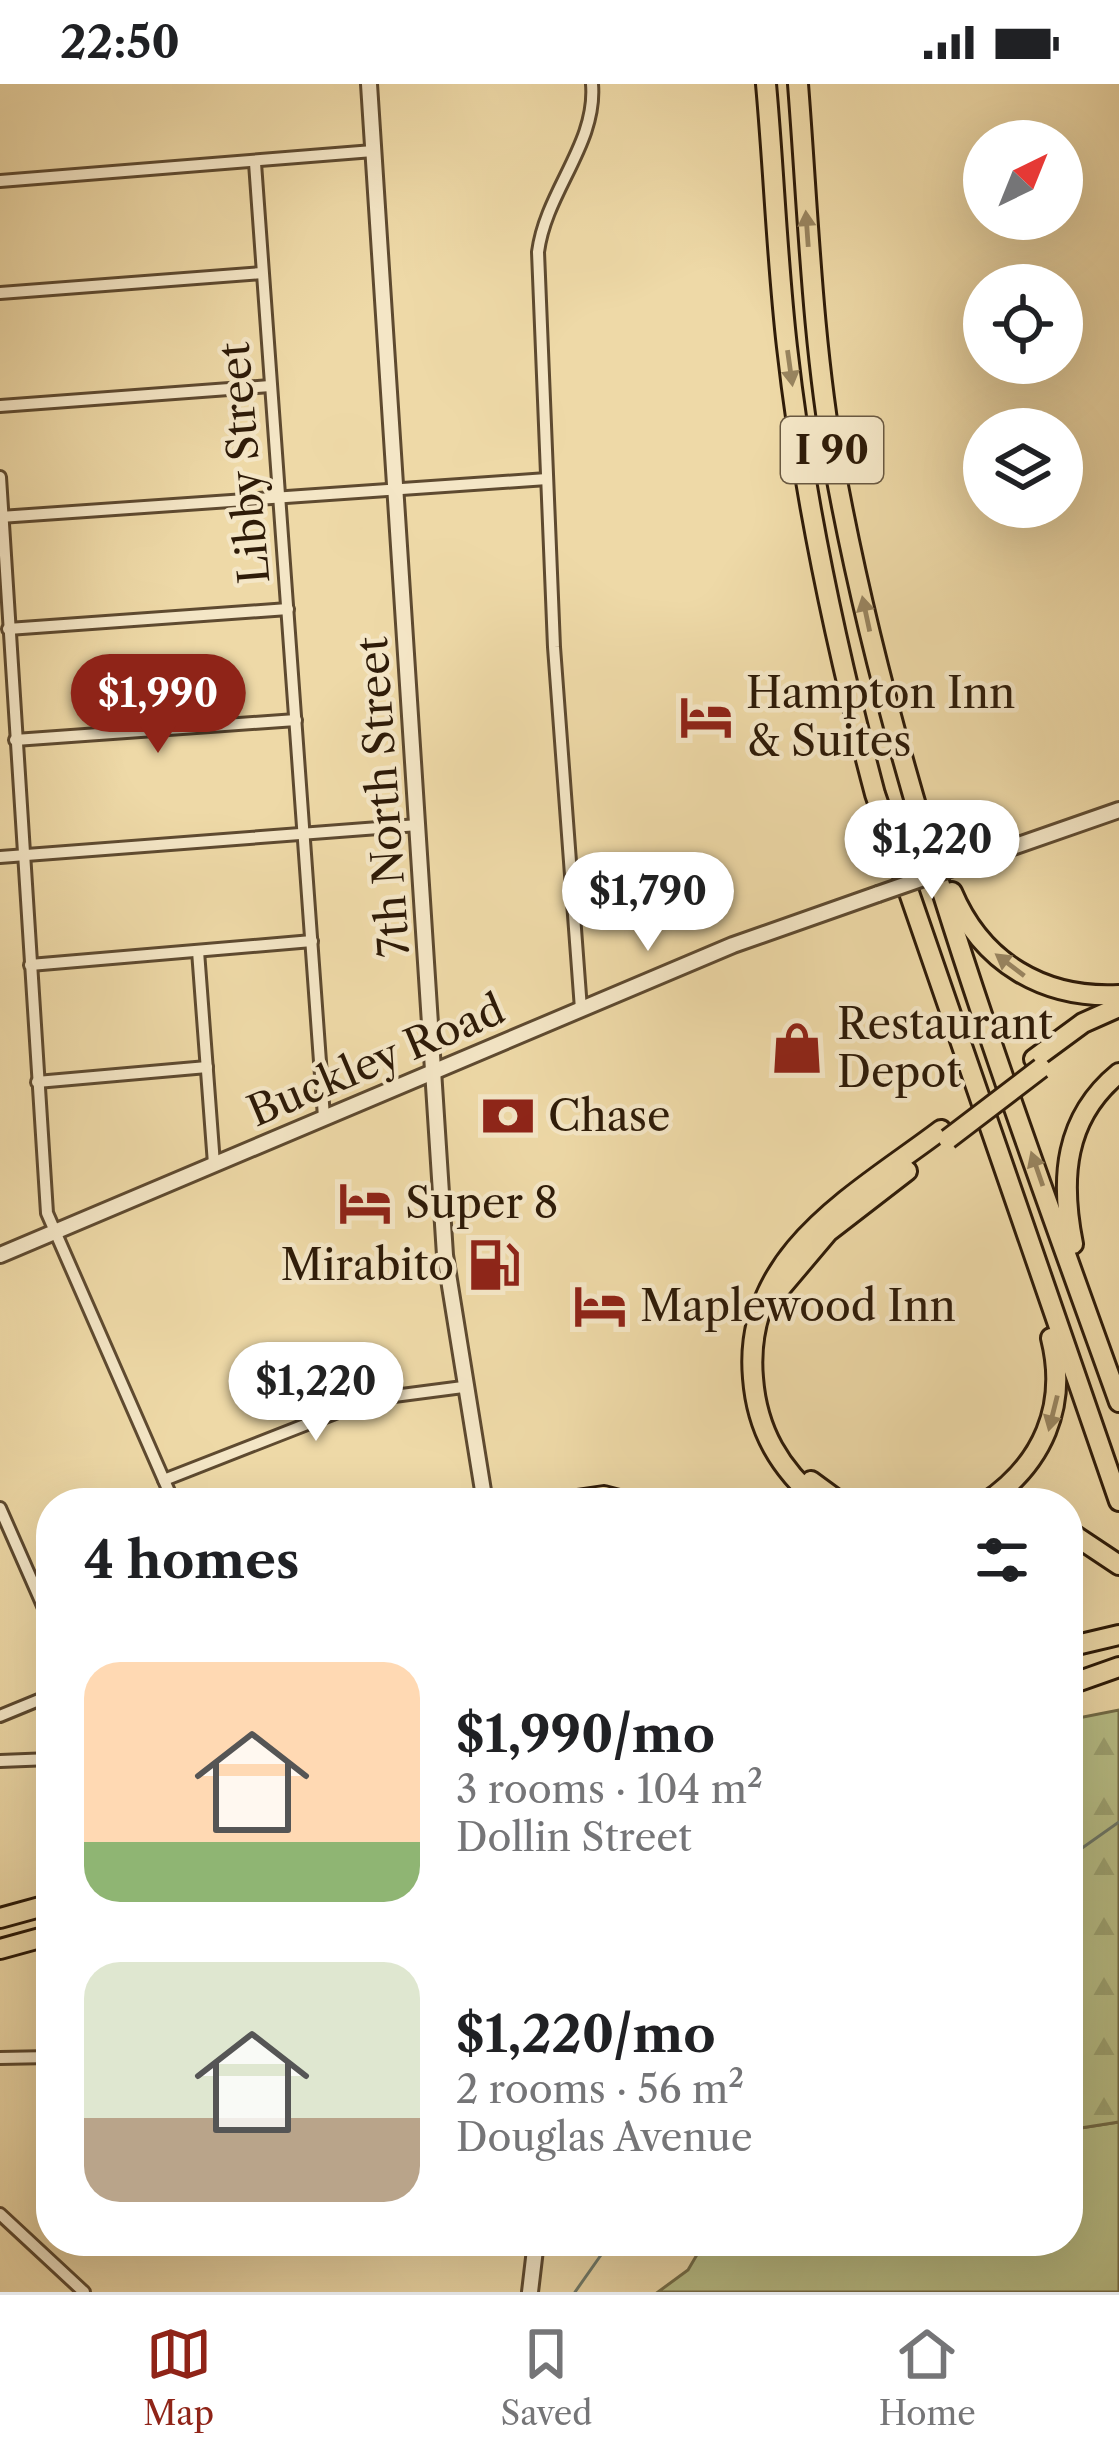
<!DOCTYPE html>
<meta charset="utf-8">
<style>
body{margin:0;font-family:"Libre Caslon Text",serif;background:#f6f6f6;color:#202124;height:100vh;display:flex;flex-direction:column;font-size:45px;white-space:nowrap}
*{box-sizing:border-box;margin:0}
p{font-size:39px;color:#757577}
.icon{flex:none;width:66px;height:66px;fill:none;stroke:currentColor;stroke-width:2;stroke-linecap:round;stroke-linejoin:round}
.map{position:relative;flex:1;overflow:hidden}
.drawer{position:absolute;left:36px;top:1404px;width:1047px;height:768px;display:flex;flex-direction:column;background:#fff;border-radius:48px;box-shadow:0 12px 48px #0002}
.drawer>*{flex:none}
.needle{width:78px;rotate:43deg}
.controls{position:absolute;left:963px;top:36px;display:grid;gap:24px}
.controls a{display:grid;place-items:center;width:120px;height:120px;border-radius:50%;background:#fff;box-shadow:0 12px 48px #0002;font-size:60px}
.price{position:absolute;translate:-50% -102px;padding:0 27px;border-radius:42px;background:#fff;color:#222;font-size:39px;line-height:78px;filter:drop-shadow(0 3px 6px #0008)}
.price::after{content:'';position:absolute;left:50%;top:72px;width:36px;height:27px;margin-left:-18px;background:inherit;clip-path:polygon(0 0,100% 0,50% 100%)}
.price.current{background:#8f2418;color:#fff}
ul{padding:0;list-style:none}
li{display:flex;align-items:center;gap:36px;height:300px;padding:0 48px}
li span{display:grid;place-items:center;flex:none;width:336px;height:240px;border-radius:36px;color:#555}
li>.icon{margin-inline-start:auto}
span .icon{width:144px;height:144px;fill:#fffc;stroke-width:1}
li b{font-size:51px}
h2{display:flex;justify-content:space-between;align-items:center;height:144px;padding:0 48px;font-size:51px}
.status{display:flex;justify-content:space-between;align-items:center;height:84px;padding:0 60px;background:#fff;direction:ltr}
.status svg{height:33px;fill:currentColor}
.menu{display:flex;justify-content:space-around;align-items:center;height:168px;border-top:3px solid #e0e0e0;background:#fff;font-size:33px;color:#757577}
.menu a{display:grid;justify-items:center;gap:6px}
.menu .current{color:#8f2418}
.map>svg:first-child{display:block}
</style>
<div class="status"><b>22:50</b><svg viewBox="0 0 49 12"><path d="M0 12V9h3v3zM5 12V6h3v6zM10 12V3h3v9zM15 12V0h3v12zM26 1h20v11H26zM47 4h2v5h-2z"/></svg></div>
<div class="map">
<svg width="1119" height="2208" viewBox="0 0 1119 2208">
<defs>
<pattern id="forest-firs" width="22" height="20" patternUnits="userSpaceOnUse" patternTransform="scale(3)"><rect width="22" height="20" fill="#b9bf87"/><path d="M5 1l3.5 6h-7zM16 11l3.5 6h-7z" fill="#9fa473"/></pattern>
</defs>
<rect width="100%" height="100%" fill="#eed9a7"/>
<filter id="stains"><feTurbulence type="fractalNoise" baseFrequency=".00167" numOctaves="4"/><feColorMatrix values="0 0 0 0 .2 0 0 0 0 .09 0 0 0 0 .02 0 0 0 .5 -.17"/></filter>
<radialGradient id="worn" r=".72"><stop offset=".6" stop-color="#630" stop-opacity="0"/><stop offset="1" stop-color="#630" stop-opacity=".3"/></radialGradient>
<path fill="#b9bf87" stroke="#746d48" stroke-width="3" d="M 1119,2038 L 1119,2208 L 658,2208 L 688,2186 L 705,2157 L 1068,2157 L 1068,2046 Z"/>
<path fill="url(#forest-firs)" stroke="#746d48" stroke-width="3" d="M 1119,1626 L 1119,2038 L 1068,2046 L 1068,1636 Z"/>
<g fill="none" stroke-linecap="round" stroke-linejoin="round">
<g stroke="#6f7a6a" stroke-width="3">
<path d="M 1068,1774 L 1119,1738"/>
<path d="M 575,2208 L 601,2171"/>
</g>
<g stroke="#5e4a30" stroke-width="16">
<g id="minor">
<path d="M 255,79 L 324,1033"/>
<path d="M 0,97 L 373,67"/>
<path d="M 0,209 L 262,189"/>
<path d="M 0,322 L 270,302"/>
<path d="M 0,393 L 47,1129 L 174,1419"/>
<path d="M 0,433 L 547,395"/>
<path d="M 8,545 L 288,525"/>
<path d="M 15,656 L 296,636"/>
<path d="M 0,773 L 418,741"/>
<path d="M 198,867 L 214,1080"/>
<path d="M 30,881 L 312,857"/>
<path d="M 581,925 L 554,563 L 538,168 C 546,107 597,60 592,0"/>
<path d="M 37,998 L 207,983"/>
<path d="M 164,1396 L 371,1315 L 463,1303"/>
<path d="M 0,1424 L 51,1540"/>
<path d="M 0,1632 L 51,1611"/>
<path d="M 0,1677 L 51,1675"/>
<path d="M 0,1974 L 51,1973"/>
<path d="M 0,2130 L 84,2208"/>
</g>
</g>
<g stroke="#5e4a30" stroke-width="20">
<g id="tertiary">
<path d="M 369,0 L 445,1171 L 485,1419"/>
<path d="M 970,778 L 1119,726"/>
<path d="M 0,1171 L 733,861 L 878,810"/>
<path d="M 530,2208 L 536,2157"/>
</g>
</g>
<g stroke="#2e1b08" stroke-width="24">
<g id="motorway">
<path d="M 766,0 C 774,88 777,176 787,263 C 804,415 836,563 875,710 L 1119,1417"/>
<path d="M 798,0 C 808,127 812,255 834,380 C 892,702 1009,1011 1119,1318"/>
<path d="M 952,808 C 982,879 1044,915 1119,911"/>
<path d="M 1034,975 L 1083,939 L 1119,923"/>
<path d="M 1073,1160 C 1060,1095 1064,1034 1119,989"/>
<path d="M 779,1206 L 828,1148 L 907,1087"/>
<path d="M 811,1397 L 841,1419"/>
<path d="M 556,1419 L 604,1412 L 631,1419"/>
<path d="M 820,1419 C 780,1385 757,1347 753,1294 C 742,1170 855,1111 941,1046"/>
<path d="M 985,1419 C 1043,1380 1068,1322 1051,1254"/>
<path d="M 1068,1447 L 1119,1481"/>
<path d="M 1068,1563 L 1119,1551"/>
<path d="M 1068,1601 L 1119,1583"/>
<path d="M 0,1834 L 51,1820"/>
<path d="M 0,1865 L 51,1851"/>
</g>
</g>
<use href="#minor" stroke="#f4e6c6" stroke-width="10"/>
<use href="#tertiary" stroke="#f4e6c6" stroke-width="14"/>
<use href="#motorway" stroke="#eed9a7" stroke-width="18"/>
<g stroke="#5e4a30" stroke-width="20" stroke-linecap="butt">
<path id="tertiary-bridge" d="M 878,810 L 970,778"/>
</g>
<g stroke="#2e1b08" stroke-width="24" stroke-linecap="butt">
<path id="motorway-bridge" d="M 948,1055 L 1041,984"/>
</g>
<use href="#tertiary-bridge" stroke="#f4e6c6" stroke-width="14"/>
<use href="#motorway-bridge" stroke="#eed9a7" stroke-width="18"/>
</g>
<defs><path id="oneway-solid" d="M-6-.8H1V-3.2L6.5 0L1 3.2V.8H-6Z" transform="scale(3)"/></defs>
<g fill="#98845f">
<use href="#oneway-solid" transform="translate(807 145) rotate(-94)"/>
<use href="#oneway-solid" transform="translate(790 284) rotate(82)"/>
<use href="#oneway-solid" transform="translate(866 530) rotate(-102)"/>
<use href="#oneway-solid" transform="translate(1010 881) rotate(-143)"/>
<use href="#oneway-solid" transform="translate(1037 1085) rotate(-109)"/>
<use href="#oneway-solid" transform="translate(1053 1329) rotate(104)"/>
</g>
<defs>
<g id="hotel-bare" transform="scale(4.14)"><path d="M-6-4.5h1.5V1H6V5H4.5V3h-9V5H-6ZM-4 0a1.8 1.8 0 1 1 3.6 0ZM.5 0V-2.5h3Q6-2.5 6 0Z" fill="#8f2418" stroke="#f4e6c6" stroke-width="2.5" paint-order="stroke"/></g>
<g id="shop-bare" transform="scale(4.14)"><path d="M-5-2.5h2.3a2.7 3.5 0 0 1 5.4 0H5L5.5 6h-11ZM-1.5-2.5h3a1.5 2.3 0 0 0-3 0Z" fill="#8f2418" stroke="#f4e6c6" stroke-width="2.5" paint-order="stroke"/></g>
<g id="bank-bare" transform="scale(4.14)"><path d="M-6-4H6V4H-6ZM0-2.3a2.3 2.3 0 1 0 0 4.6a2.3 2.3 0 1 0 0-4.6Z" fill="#8f2418" stroke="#f4e6c6" stroke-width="2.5" paint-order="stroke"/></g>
<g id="fuel-bare" transform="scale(4.14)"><path d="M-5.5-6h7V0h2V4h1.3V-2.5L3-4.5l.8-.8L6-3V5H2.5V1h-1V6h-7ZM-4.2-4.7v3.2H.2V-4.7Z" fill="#8f2418" stroke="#f4e6c6" stroke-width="2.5" paint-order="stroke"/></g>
</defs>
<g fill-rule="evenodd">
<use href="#hotel-bare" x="706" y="633"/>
<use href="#shop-bare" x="797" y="964"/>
<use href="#bank-bare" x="508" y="1032"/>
<use href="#hotel-bare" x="365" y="1119"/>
<use href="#fuel-bare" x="494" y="1181"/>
<use href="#hotel-bare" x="600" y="1222"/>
</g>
<g text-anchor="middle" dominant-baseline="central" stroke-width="9" stroke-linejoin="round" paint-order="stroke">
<rect fill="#f4e6c6" stroke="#695841" stroke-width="3" x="781" y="333" width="102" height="66" rx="9"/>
<g font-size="39" font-weight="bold" fill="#2e1b08">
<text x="832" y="366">I 90</text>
</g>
<g font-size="42" fill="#2e1b08" stroke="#f4e6c6">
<text transform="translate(244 379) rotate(-95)">Libby Street</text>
<text transform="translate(383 713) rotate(-94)">7th North Street</text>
<text transform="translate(376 976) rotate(-23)">Buckley Road</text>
</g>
<g font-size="42" fill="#2e1b08" stroke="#f4e6c6" text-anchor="start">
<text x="746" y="609">Hampton Inn<tspan x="746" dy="48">&amp; Suites</tspan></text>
<text x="837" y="940">Restaurant<tspan x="837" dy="48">Depot</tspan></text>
<text x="548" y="1032">Chase</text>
<text x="405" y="1119">Super 8</text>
<text x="454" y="1181" text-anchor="end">Mirabito</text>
<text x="640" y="1222">Maplewood Inn</text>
</g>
</g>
<rect width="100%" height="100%" filter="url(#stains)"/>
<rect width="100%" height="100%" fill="url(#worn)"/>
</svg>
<div class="controls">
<a><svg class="needle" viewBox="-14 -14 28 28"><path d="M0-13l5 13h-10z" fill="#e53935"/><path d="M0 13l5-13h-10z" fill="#757577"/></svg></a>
<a><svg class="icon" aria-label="locate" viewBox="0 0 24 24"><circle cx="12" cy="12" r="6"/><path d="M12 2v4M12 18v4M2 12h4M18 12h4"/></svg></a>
<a><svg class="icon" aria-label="layers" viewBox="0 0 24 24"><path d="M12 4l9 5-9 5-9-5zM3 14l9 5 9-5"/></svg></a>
</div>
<b class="price current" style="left:158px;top:672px">$1,990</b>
<b class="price" style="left:932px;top:818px">$1,220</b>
<b class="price" style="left:648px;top:870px">$1,790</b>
<b class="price" style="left:316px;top:1360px">$1,220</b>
<section class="drawer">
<h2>4 homes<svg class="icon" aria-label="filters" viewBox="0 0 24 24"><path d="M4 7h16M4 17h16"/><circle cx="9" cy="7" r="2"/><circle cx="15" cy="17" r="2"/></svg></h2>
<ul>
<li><span style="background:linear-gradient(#ffd9b3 75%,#8fb573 0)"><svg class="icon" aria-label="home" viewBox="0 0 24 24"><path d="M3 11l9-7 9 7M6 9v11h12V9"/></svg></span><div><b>$1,990/mo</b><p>3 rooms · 104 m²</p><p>Dollin Street</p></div></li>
<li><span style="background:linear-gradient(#dfe7d0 65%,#b9a48a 0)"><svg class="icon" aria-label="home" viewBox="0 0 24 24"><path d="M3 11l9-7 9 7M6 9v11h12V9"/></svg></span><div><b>$1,220/mo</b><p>2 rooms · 56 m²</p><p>Douglas Avenue</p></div></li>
</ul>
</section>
</div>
<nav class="menu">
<a class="current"><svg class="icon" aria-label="map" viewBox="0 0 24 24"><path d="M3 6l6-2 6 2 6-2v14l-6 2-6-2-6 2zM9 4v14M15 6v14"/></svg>Map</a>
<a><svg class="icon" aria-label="saved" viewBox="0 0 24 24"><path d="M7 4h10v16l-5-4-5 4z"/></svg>Saved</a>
<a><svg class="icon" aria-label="home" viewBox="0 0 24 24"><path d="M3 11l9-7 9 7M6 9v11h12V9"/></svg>Home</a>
</nav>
